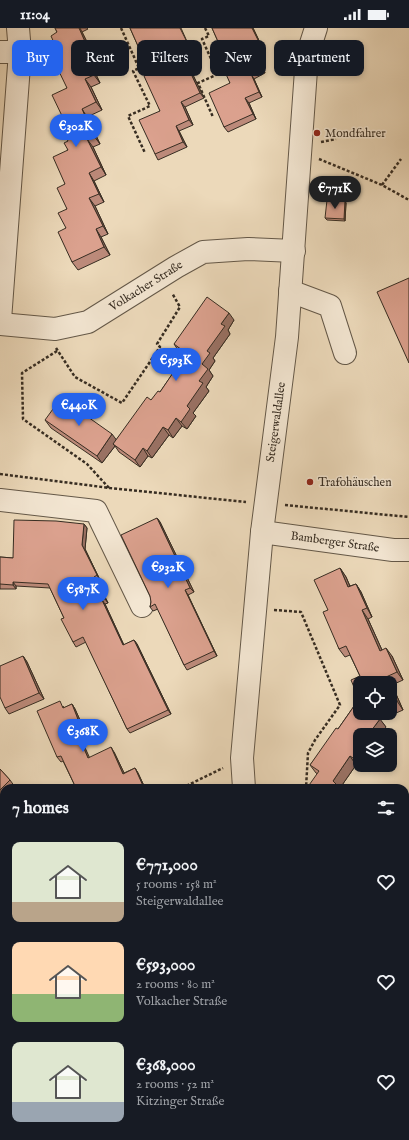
<!DOCTYPE html>
<meta charset="utf-8">
<style>
body{margin:0;font-family:"IM FELL English",serif;background:#20242c;color:#f1f3f6;height:100vh;display:flex;flex-direction:column;font-size:15px;white-space:nowrap}
*{box-sizing:border-box;margin:0}
p{font-size:13px;color:#9ea1a6}
.icon{flex:none;width:22px;height:22px;fill:none;stroke:currentColor;stroke-width:2;stroke-linecap:round;stroke-linejoin:round}
.map{position:relative;flex:1;overflow:hidden}
.details{position:absolute;left:0px;top:756px;width:409px;height:356px;display:flex;flex-direction:column;background:#171b24;border-radius:12px 12px 0 0;box-shadow:0 2px 6px #0003}
.details>*{flex:none}
.guide{position:absolute;left:12px;top:12px;width:385px;height:36px;display:flex;gap:8px}
.controls{position:absolute;left:353px;top:648px;display:grid;gap:8px}
.controls a{display:grid;place-items:center;width:44px;height:44px;border-radius:8px;background:#171b24;box-shadow:0 2px 6px #0003;font-size:20px}
.price{position:absolute;translate:-50% -34px;padding:0 9px;border-radius:14px;background:#2563eb;color:#fff;font-size:13px;line-height:26px;filter:drop-shadow(0 1px 2px #0008)}
.price::after{content:'';position:absolute;left:50%;top:24px;width:12px;height:9px;margin-left:-6px;background:inherit;clip-path:polygon(0 0,100% 0,50% 100%)}
.price.active{background:#222;color:#fff}
ul{padding:0;list-style:none}
li{display:flex;align-items:center;gap:12px;height:100px;padding:0 12px}
li span{display:grid;place-items:center;flex:none;width:112px;height:80px;border-radius:8px;color:#555}
li>.icon{margin-inline-start:auto}
span .icon{width:48px;height:48px;fill:#fffc;stroke-width:1}
li b{font-size:17px}
h2{display:flex;justify-content:space-between;align-items:center;height:48px;padding:0 12px;font-size:17px}
.tag{padding:0 14px;border-radius:8px;background:#171b24;box-shadow:0 2px 6px #0003;font-size:14px;line-height:36px}
.tag.active{background:#2563eb;color:#fff}
.status{display:flex;justify-content:space-between;align-items:center;height:28px;padding:0 20px;background:#171b24;direction:ltr}
.status svg{height:11px;fill:currentColor}
.map>svg:first-child{display:block}
</style>
<div class="status"><b>11:04</b><svg viewBox="0 0 49 12"><path d="M0 12V9h3v3zM5 12V6h3v6zM10 12V3h3v9zM15 12V0h3v12zM26 1h20v11H26zM47 4h2v5h-2z"/></svg></div>
<div class="map">
<svg width="409" height="1112" viewBox="0 0 409 1112">
<rect width="100%" height="100%" fill="#ecd9ba"/>
<filter id="stains"><feTurbulence type="fractalNoise" baseFrequency=".005" numOctaves="4"/><feColorMatrix values="0 0 0 0 .2 0 0 0 0 .09 0 0 0 0 .02 0 0 0 .5 -.17"/></filter>
<radialGradient id="worn" r=".72"><stop offset=".6" stop-color="#630" stop-opacity="0"/><stop offset="1" stop-color="#630" stop-opacity=".3"/></radialGradient>
<path fill="#b7bf90" stroke="#777659" d="M 82,1108 L 175,1108 L 177,1112 L 74,1112 Z"/>
<g fill="none" stroke-linecap="round" stroke-linejoin="round">
<g stroke="#645848" stroke-width="24">
<g id="minor">
<path d="M 0,24 L 20,24"/>
<path d="M 290,263 L 330,278 L 345,325"/>
<path d="M 0,292 L 20,24 L 18,0"/>
<path d="M 0,296 L 55,301 L 88,294 L 176,239 L 203,224 L 248,221 L 294,223"/>
<path d="M 0,472 L 96,483 L 142,578"/>
<path d="M 262,504 L 393,522 L 409,522"/>
<path d="M 244,760 L 242,730 L 262,504 L 287,309 L 307,28 L 316,0"/>
<path d="M 0,834 L 4,832"/>
<path d="M 405,935 L 409,935"/>
<path d="M 405,956 L 409,955"/>
<path d="M 0,1017 L 4,1022"/>
<path d="M 0,1066 L 4,1062"/>
<path d="M 0,1098 L 4,1094"/>
<path d="M 341,1108 L 343,1112"/>
</g>
</g>
<g stroke="#372d22" stroke-width="2.5" stroke-dasharray="3 2" stroke-linecap="butt">
<path d="M 121,0 L 139,40 L 133,43 L 150,78 L 128,88 L 145,125"/>
<path d="M 205,0 L 209,8 L 202,11 L 218,46 L 198,55 L 213,89"/>
<path d="M 321,114 L 336,111"/>
<path d="M 319,131 L 382,157 L 409,172"/>
<path d="M 382,157 L 401,131"/>
<path d="M 56,320 L 75,349 L 122,375 L 160,319 L 157,316 L 180,279 L 172,265"/>
<path d="M 57,323 L 22,345 L 23,391 L 87,436 L 109,460"/>
<path d="M 0,446 L 110,460 L 246,474"/>
<path d="M 285,477 L 409,489"/>
<path d="M 274,582 L 301,584 L 340,677 L 315,712 L 308,725 L 306,760"/>
<path d="M 182,760 L 223,740"/>
<path d="M 405,898 L 409,908"/>
<path d="M 28,1108 L 31,1112"/>
<path d="M 47,1108 L 50,1112"/>
<path d="M 180,1108 L 182,1112"/>
<path d="M 45,1112 L 45,1108"/>
</g>
<use href="#minor" stroke="#f3e6d2" stroke-width="22"/>
</g>
<g fill="#bc8a7a" stroke="#372d22" fill-rule="evenodd">
<path d="M 55,0 L 87,0 L 88,1 L 82,4 L 92,24 L 86,26 L 100,55 L 91,59 L 102,82 L 87,89 L 100,116 L 93,119 L 106,147 L 94,153 L 104,174 L 95,178 L 108,206 L 101,209 L 110,227 L 78,242 L 72,234 L 66,200 L 67,181 L 65,156 L 68,113 L 63,90 L 67,60 L 60,28 L 57,4 Z"/>
<path d="M 130,0 L 181,0 L 189,18 L 181,22 L 204,70 L 185,79 L 193,97 L 179,103 L 187,119 L 158,132 L 155,126 L 160,83 L 150,45 Z"/>
<path d="M 212,0 L 253,0 L 265,25 L 257,28 L 265,45 L 254,51 L 262,69 L 249,75 L 256,91 L 228,104 L 224,99 L 230,55 L 220,18 Z"/>
<path d="M 345,173 L 346,175 L 345,193 L 327,192 L 325,190 Z"/>
<path d="M 234,292 L 228,302 L 230,306 L 213,330 L 215,333 L 209,342 L 213,348 L 206,359 L 209,363 L 193,385 L 196,388 L 187,401 L 182,398 L 173,410 L 169,407 L 152,430 L 148,428 L 140,439 L 119,424 L 115,418 L 102,435 L 51,400 L 45,392 L 116,412 L 151,372 L 160,364 L 178,338 L 175,333 L 180,325 L 174,316 Z"/>
<path d="M 157,490 L 160,494 L 194,564 L 188,567 L 217,628 L 187,642 L 184,637 L 158,581 L 153,583 L 150,579 L 151,574 Z"/>
<path d="M 84,496 L 87,500 L 85,521 L 100,552 L 97,553 L 108,575 L 105,576 L 124,617 L 134,612 L 137,616 L 171,686 L 130,705 L 127,701 L 86,614 L 76,619 L 73,614 L 64,590 L 50,560 L 16,558 L 16,561 L 0,561 L 0,529 L 13,530 Z"/>
<path d="M 340,540 L 346,549 L 350,558 L 356,556 L 361,564 L 372,589 L 368,591 L 382,622 L 392,628 L 403,652 L 392,657 L 403,682 L 380,692 L 386,699 L 360,707 L 360,737 L 368,737 L 364,742 L 356,737 L 340,760 L 316,745 L 310,737 L 338,701 L 359,671 L 360,648 L 350,627 L 345,629 L 339,621 L 328,582 ZM 390,655 L 390,685 L 360,685 Z"/>
<path d="M 23,628 L 27,634 L 44,671 L 9,686 L 5,680 Z"/>
<path d="M 72,676 L 75,681 L 83,699 L 77,702 L 89,730 L 114,724 L 124,745 L 135,740 L 138,745 L 145,760 L 76,760 L 63,733 L 61,734 L 57,729 L 63,678 L 64,680 Z"/>
<path d="M 0,741 L 10,752 L 15,759 L 13,760 L 4,760 L 4,769 L 1,771 L 4,776 L 4,800 L 0,802 Z"/>
<path d="M 405,821 L 409,824 L 409,858 L 407,856 L 405,859 Z"/>
<path d="M 4,892 L 4,975 L 1,977 L 0,976 L 0,894 Z"/>
<path d="M 409,982 L 409,1026 L 405,1028 L 405,984 Z"/>
</g>
<g fill="#997163" stroke="#372d22">
<path d="M 79,0 L 80,0 L 92,24 L 86,16 Z"/>
<path d="M 252,0 L 253,0 L 265,25 L 262,20 Z"/>
<path d="M 177,16 L 181,22 L 204,70 L 200,65 Z"/>
<path d="M 80,18 L 86,26 L 100,55 L 94,47 Z"/>
<path d="M 254,24 L 257,28 L 265,45 L 262,41 Z"/>
<path d="M 251,46 L 254,51 L 262,69 L 259,64 Z"/>
<path d="M 85,51 L 91,59 L 102,82 L 96,74 Z"/>
<path d="M 245,70 L 249,75 L 256,91 L 253,86 Z"/>
<path d="M 181,74 L 185,79 L 193,97 L 189,92 Z"/>
<path d="M 82,81 L 87,89 L 100,116 L 94,108 Z"/>
<path d="M 176,98 L 179,103 L 187,119 L 183,114 Z"/>
<path d="M 87,111 L 93,119 L 106,147 L 101,139 Z"/>
<path d="M 89,145 L 94,153 L 104,174 L 99,166 Z"/>
<path d="M 89,170 L 95,178 L 108,206 L 103,198 Z"/>
<path d="M 345,173 L 346,175 L 345,193 L 344,191 Z"/>
<path d="M 96,201 L 101,209 L 110,227 L 104,219 Z"/>
<path d="M 229,285 L 234,292 L 228,302 L 230,306 L 213,330 L 215,333 L 209,342 L 213,348 L 206,359 L 209,363 L 193,385 L 196,388 L 187,401 L 181,394 L 187,378 L 199,353 L 202,336 L 207,323 L 221,296 Z"/>
<path d="M 176,390 L 182,398 L 173,410 L 168,402 Z"/>
<path d="M 163,399 L 169,407 L 152,430 L 147,423 Z"/>
<path d="M 112,406 L 118,414 L 113,416 L 115,418 L 102,435 L 97,428 Z"/>
<path d="M 143,420 L 148,428 L 140,439 L 135,432 Z"/>
<path d="M 157,490 L 160,494 L 194,564 L 190,560 Z"/>
<path d="M 84,496 L 87,500 L 85,521 L 100,552 L 97,547 L 82,517 Z"/>
<path d="M 340,540 L 346,549 L 354,568 L 348,559 Z"/>
<path d="M 94,549 L 97,553 L 108,575 L 105,571 Z"/>
<path d="M 13,554 L 16,558 L 16,561 L 13,557 Z"/>
<path d="M 356,556 L 361,564 L 372,589 L 367,580 Z"/>
<path d="M 185,562 L 188,567 L 217,628 L 214,623 Z"/>
<path d="M 102,572 L 105,576 L 126,622 L 123,617 Z"/>
<path d="M 362,582 L 368,591 L 386,631 L 380,623 Z"/>
<path d="M 134,612 L 137,616 L 171,686 L 168,682 Z"/>
<path d="M 386,620 L 392,628 L 403,652 L 397,644 Z"/>
<path d="M 23,628 L 27,634 L 44,671 L 39,665 Z"/>
<path d="M 386,649 L 392,657 L 403,682 L 397,673 L 390,657 L 390,655 L 389,655 Z"/>
<path d="M 72,676 L 75,681 L 83,699 L 79,694 Z"/>
<path d="M 380,691 L 386,699 L 380,707 L 368,707 Z"/>
<path d="M 74,697 L 77,702 L 92,735 L 88,730 Z"/>
<path d="M 111,719 L 114,724 L 127,751 L 123,746 Z"/>
<path d="M 350,728 L 356,737 L 340,760 L 333,760 L 333,753 Z"/>
<path d="M 361,737 L 368,737 L 364,742 Z"/>
<path d="M 135,740 L 138,745 L 145,760 L 144,760 Z"/>
<path d="M 0,769 L 4,776 L 4,778 L 0,771 Z"/>
<path d="M 405,853 L 407,856 L 405,859 Z"/>
<path d="M 405,1068 L 409,1076 L 409,1079 L 405,1071 Z"/>
</g>
<g fill="#dba18e" stroke="#372d22">
<path d="M 55,0 L 79,0 L 86,16 L 80,18 L 94,47 L 85,51 L 96,74 L 82,81 L 94,108 L 87,111 L 101,139 L 89,145 L 99,166 L 89,170 L 103,198 L 96,201 L 104,219 L 72,234 L 58,204 L 66,200 L 58,185 L 67,181 L 57,160 L 65,156 L 53,129 L 68,122 L 64,115 L 68,113 L 58,92 L 63,90 L 52,67 L 67,60 L 53,31 L 60,28 L 51,8 L 57,4 Z"/>
<path d="M 130,0 L 180,0 L 186,12 L 177,16 L 200,65 L 181,74 L 189,92 L 176,98 L 183,114 L 155,126 L 139,92 L 160,83 L 144,48 L 150,45 Z"/>
<path d="M 212,0 L 252,0 L 262,20 L 254,24 L 262,41 L 251,46 L 259,64 L 245,70 L 253,86 L 224,99 L 209,65 L 230,55 L 214,20 L 220,18 Z"/>
<path d="M 327,172 L 345,173 L 344,191 L 325,190 Z"/>
<path d="M 409,250 L 409,335 L 377,264 Z"/>
<path d="M 207,269 L 229,285 L 221,296 L 225,298 L 207,323 L 210,325 L 202,336 L 208,341 L 199,353 L 203,355 L 187,378 L 190,381 L 181,394 L 176,390 L 168,402 L 163,399 L 147,423 L 143,420 L 135,432 L 113,416 L 147,369 L 151,372 L 158,363 L 160,364 L 179,336 L 175,333 L 182,322 L 174,316 Z"/>
<path d="M 61,370 L 112,406 L 97,428 L 45,392 Z"/>
<path d="M 157,490 L 190,560 L 185,562 L 214,623 L 184,637 L 155,576 L 150,579 L 151,574 L 150,568 L 121,507 Z"/>
<path d="M 14,492 L 56,493 L 84,496 L 82,517 L 97,547 L 94,549 L 105,571 L 102,572 L 123,617 L 134,612 L 168,682 L 127,701 L 83,609 L 73,614 L 61,591 L 64,590 L 48,556 L 13,554 L 13,557 L 0,556 L 0,529 L 13,530 Z"/>
<path d="M 340,540 L 348,559 L 356,556 L 367,580 L 362,582 L 380,623 L 386,620 L 397,644 L 386,649 L 389,655 L 360,655 L 360,685 L 371,685 L 380,691 L 368,707 L 360,707 L 360,732 L 359,734 L 350,728 L 333,753 L 336,756 L 333,760 L 307,760 L 319,743 L 310,737 L 336,700 L 338,701 L 359,671 L 351,652 L 360,648 L 346,618 L 339,621 L 323,584 L 328,582 L 314,552 Z"/>
<path d="M 23,628 L 39,665 L 5,680 L 0,669 L 0,638 Z"/>
<path d="M 390,657 L 397,673 L 390,676 Z"/>
<path d="M 60,673 L 63,680 L 72,676 L 79,694 L 74,697 L 88,730 L 111,719 L 123,746 L 135,740 L 144,760 L 76,760 L 61,728 L 57,729 L 37,683 Z"/>
<path d="M 0,741 L 10,752 L 0,762 Z"/>
<path d="M 0,771 L 4,778 L 4,791 L 0,793 Z"/>
<path d="M 405,821 L 409,824 L 409,854 L 405,851 Z"/>
<path d="M 4,892 L 4,971 L 3,969 L 0,971 L 0,894 Z"/>
<path d="M 409,982 L 409,1018 L 405,1020 L 405,984 Z"/>
<path d="M 405,1071 L 408,1077 L 409,1077 L 409,1112 L 392,1112 L 390,1108 L 405,1108 Z"/>
<path d="M 210,1108 L 258,1108 L 260,1112 L 212,1112 Z"/>
</g>
<g fill="#8f2418" stroke="#f3e6d2" stroke-width="1.5">
<circle cx="317" cy="105" r="4"/>
<circle cx="310" cy="454" r="4"/>
</g>
<g text-anchor="middle" dominant-baseline="central" stroke-width="3" stroke-linejoin="round" paint-order="stroke">
<g font-size="12" fill="#372d22" stroke="#f3e6d2" text-anchor="start">
<text x="325" y="105">Mondfahrer</text>
<text x="318" y="454">Trafohäuschen</text>
</g>
<g font-size="12" fill="#372d22" stroke="#f3e6d2">
<text transform="translate(146 258) rotate(-32)">Volkacher Straße</text>
<text transform="translate(276 394) rotate(-82)">Steigerwaldallee</text>
<text transform="translate(335 514) rotate(8)">Bamberger Straße</text>
</g>
</g>
<rect width="100%" height="100%" filter="url(#stains)"/>
<rect width="100%" height="100%" fill="url(#worn)"/>
</svg>
<div class="controls">
<a><svg class="icon" aria-label="locate" viewBox="0 0 24 24"><circle cx="12" cy="12" r="6"/><path d="M12 2v4M12 18v4M2 12h4M18 12h4"/></svg></a>
<a><svg class="icon" aria-label="layers" viewBox="0 0 24 24"><path d="M12 4l9 5-9 5-9-5zM3 14l9 5 9-5"/></svg></a>
</div>
<b class="price" style="left:76px;top:120px">€302K</b>
<b class="price active" style="left:335px;top:182px">€771K</b>
<b class="price" style="left:176px;top:354px">€593K</b>
<b class="price" style="left:79px;top:399px">€440K</b>
<b class="price" style="left:168px;top:561px">€932K</b>
<b class="price" style="left:83px;top:583px">€587K</b>
<b class="price" style="left:83px;top:725px">€368K</b>
<div class="guide">
<a class="tag active">Buy</a>
<a class="tag">Rent</a>
<a class="tag">Filters</a>
<a class="tag">New</a>
<a class="tag">Apartment</a>
</div>
<section class="details">
<h2>7 homes<svg class="icon" aria-label="filters" viewBox="0 0 24 24"><path d="M4 7h16M4 17h16"/><circle cx="9" cy="7" r="2"/><circle cx="15" cy="17" r="2"/></svg></h2>
<ul>
<li><span style="background:linear-gradient(#dfe7d0 75%,#b9a48a 0)"><svg class="icon" aria-label="home" viewBox="0 0 24 24"><path d="M3 11l9-7 9 7M6 9v11h12V9"/></svg></span><div><b>€771,000</b><p>5 rooms · 158 m²</p><p>Steigerwaldallee</p></div><svg class="icon" aria-label="heart" viewBox="0 0 24 24"><path d="M12 20l-8-8c-3-5 5-10 8-4 3-6 11-1 8 4z"/></svg></li>
<li><span style="background:linear-gradient(#ffd9b3 65%,#8fb573 0)"><svg class="icon" aria-label="home" viewBox="0 0 24 24"><path d="M3 11l9-7 9 7M6 9v11h12V9"/></svg></span><div><b>€593,000</b><p>2 rooms · 80 m²</p><p>Volkacher Straße</p></div><svg class="icon" aria-label="heart" viewBox="0 0 24 24"><path d="M12 20l-8-8c-3-5 5-10 8-4 3-6 11-1 8 4z"/></svg></li>
<li><span style="background:linear-gradient(#dfe7d0 75%,#9aa5b1 0)"><svg class="icon" aria-label="home" viewBox="0 0 24 24"><path d="M3 11l9-7 9 7M6 9v11h12V9"/></svg></span><div><b>€368,000</b><p>2 rooms · 52 m²</p><p>Kitzinger Straße</p></div><svg class="icon" aria-label="heart" viewBox="0 0 24 24"><path d="M12 20l-8-8c-3-5 5-10 8-4 3-6 11-1 8 4z"/></svg></li>
</ul>
</section>
</div>
